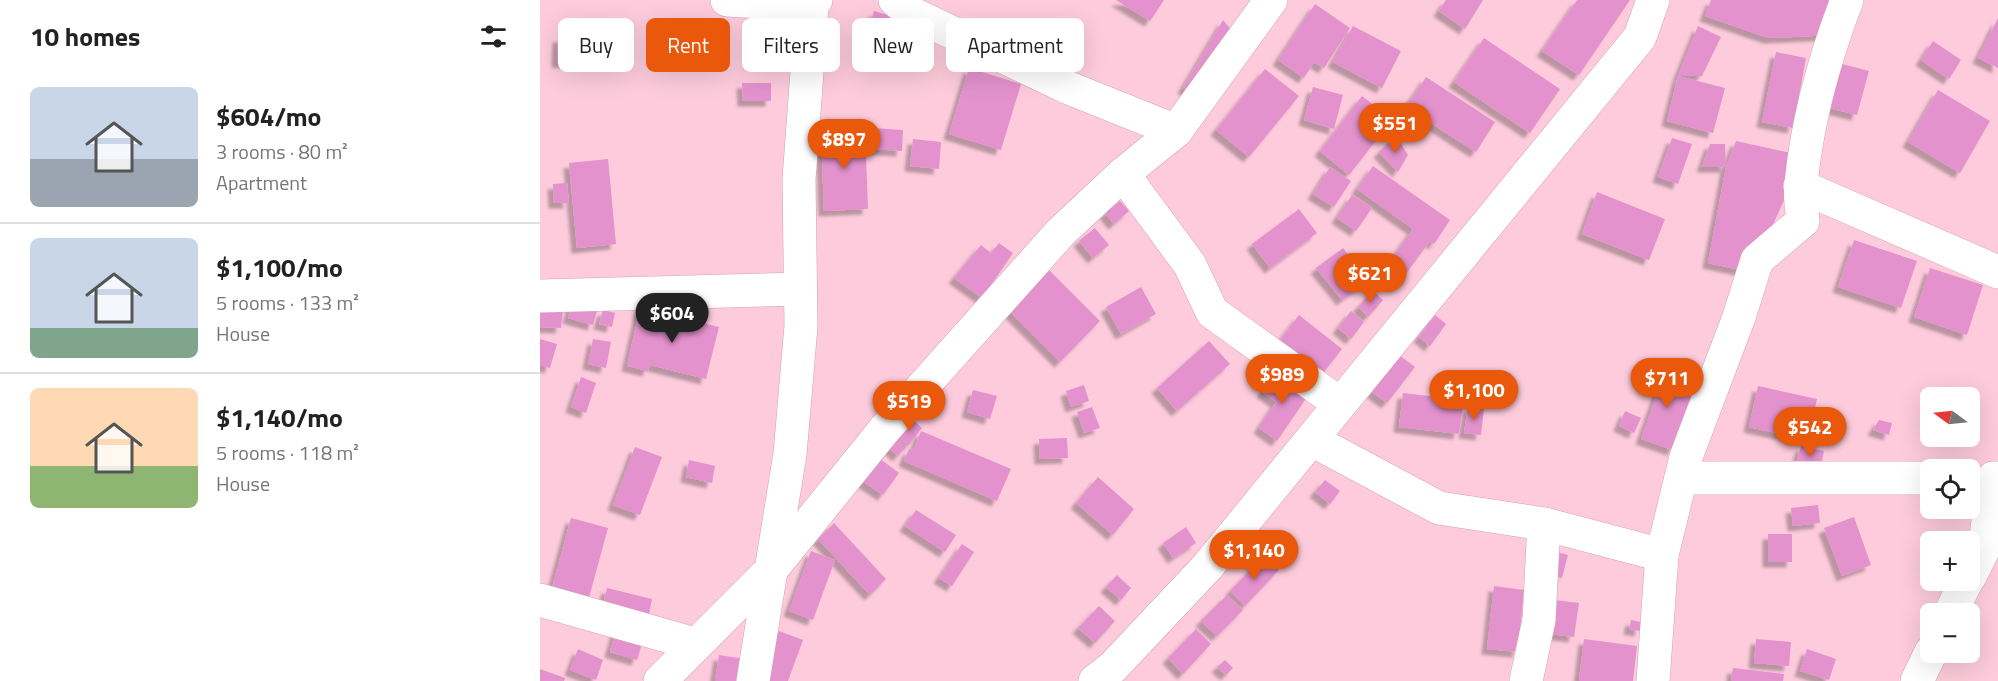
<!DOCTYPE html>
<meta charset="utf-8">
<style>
body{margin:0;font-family:"Titillium Web",sans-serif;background:#f6f6f6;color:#222;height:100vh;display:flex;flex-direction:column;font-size:22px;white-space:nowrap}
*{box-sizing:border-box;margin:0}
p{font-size:20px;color:#767676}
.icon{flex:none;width:33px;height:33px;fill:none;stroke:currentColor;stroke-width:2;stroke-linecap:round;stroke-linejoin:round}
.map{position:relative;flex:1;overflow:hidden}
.details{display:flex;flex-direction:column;background:#fff;width:540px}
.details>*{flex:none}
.hud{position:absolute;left:18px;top:18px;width:570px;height:54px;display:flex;gap:12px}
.needle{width:39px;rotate:285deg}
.fabs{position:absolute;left:1380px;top:387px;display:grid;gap:12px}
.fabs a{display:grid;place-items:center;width:60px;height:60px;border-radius:9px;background:#fff;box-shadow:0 6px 24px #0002;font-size:30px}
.price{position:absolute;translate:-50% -51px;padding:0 14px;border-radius:21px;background:#ea580c;color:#fff;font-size:20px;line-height:39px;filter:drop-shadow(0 2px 3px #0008)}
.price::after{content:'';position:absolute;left:50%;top:36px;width:18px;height:14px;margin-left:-9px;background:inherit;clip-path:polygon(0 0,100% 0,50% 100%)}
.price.active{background:#222;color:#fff}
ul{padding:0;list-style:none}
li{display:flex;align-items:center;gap:18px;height:150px;padding:0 30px}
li+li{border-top:2px solid #e0e0e0}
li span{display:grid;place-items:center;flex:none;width:168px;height:120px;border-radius:9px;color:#555}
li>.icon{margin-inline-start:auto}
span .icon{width:72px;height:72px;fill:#fffc;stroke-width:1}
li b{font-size:26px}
h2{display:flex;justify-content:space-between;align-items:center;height:72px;padding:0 30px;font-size:26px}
.chip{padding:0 21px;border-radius:9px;background:#fff;box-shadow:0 6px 24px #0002;font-size:21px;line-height:54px}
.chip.active{background:#ea580c;color:#fff}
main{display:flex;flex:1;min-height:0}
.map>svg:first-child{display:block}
</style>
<main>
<section class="details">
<h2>10 homes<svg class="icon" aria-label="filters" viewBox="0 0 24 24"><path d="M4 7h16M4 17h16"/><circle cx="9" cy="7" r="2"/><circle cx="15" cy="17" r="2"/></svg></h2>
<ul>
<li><span style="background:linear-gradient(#c9d6e8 60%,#9aa5b1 0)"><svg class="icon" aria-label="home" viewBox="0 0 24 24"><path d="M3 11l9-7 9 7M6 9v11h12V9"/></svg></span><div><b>$604/mo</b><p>3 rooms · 80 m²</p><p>Apartment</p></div></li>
<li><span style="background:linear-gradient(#c9d6e8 75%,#7fa58c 0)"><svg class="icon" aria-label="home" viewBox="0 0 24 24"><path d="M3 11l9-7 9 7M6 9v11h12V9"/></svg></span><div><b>$1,100/mo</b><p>5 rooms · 133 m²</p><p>House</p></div></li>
<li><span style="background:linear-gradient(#ffd9b3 65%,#8fb573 0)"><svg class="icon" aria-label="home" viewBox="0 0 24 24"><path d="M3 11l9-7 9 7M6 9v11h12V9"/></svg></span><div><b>$1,140/mo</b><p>5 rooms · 118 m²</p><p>House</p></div></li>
</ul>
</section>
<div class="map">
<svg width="1458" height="681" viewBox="0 0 1458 681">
<defs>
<filter id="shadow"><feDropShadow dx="-5.5" dy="5.5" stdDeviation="1.5" flood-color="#0004"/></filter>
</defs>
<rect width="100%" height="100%" fill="#fdcbdb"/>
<g fill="#e392cd" filter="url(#shadow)">
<path d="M 576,0 L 624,0 L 610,21 Z"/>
<path d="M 906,0 L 943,0 L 925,29 L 899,11 Z"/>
<path d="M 1037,0 L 1090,0 L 1039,75 L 1002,51 Z"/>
<path d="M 1171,0 L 1288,0 L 1305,6 L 1294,35 L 1229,38 L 1165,16 Z"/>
<path d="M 775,4 L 810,28 L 784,68 L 774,62 L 764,78 L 738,60 Z"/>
<path d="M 334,11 L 358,18 L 353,36 L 329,29 Z"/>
<path d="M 1458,18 L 1458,68 L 1438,58 Z"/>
<path d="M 683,20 L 704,45 L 669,104 L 643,88 Z"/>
<path d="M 813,26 L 861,51 L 842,88 L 793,62 Z"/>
<path d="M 1158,26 L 1181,37 L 1162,76 L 1138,76 Z"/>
<path d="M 18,37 L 46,38 L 45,64 L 17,62 Z"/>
<path d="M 944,38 L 1020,89 L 990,133 L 914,82 Z"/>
<path d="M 1393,41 L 1421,60 L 1409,79 L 1381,60 Z"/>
<path d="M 1236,52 L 1266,58 L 1253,128 L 1222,122 Z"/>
<path d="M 1302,64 L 1329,71 L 1317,115 L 1289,108 Z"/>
<path d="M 429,68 L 481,84 L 461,150 L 409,134 Z"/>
<path d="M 725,69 L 759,96 L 709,157 L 676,130 Z"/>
<path d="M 1138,76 L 1185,88 L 1173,133 L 1127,121 Z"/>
<path d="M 886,77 L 955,122 L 936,152 L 866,107 Z"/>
<path d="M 202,83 L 231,83 L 231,101 L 203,101 Z"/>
<path d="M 773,87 L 803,95 L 794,129 L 764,120 Z"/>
<path d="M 1398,90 L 1450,121 L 1420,173 L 1368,142 Z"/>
<path d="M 822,96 L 852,120 L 809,175 L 780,151 Z"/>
<path d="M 332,128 L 363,130 L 362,151 L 331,149 Z"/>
<path d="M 325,130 L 328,209 L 284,211 L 281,132 Z"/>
<path d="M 856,136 L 868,155 L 858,172 L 839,152 Z"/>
<path d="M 1132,138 L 1152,144 L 1138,184 L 1118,177 Z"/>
<path d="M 373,139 L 401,142 L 399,169 L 370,166 Z"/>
<path d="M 1196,141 L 1264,156 L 1217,260 L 1224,275 L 1168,263 L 1186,167 Z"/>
<path d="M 1170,144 L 1185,144 L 1186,167 L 1162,167 Z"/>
<path d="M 68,159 L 76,244 L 37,248 L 29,163 Z"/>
<path d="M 833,166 L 910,220 L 894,244 L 890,241 L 857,286 L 841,274 L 873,229 L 817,189 Z"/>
<path d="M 790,167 L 811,181 L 794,207 L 773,194 Z"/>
<path d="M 27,183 L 29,203 L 14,203 L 13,184 Z"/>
<path d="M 1057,192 L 1125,219 L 1109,260 L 1042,234 Z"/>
<path d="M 812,195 L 832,208 L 816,231 L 797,218 Z"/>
<path d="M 580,201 L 589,211 L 574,224 L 565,213 Z"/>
<path d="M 759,209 L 777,233 L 730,268 L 712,244 Z"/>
<path d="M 555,228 L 569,245 L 553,258 L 539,241 Z"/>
<path d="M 1314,240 L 1377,261 L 1361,308 L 1298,287 Z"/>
<path d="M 459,243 L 473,253 L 442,298 L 414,278 L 441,245 L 451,253 Z"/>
<path d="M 803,248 L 828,280 L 802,300 L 776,268 Z"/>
<path d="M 1390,268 L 1443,285 L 1427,335 L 1374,317 Z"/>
<path d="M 508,269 L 560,321 L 520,362 L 468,310 Z"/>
<path d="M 601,287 L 616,314 L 581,334 L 566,307 Z"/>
<path d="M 833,291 L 843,300 L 828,317 L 818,307 Z"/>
<path d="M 32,304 L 57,311 L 53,325 L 28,318 Z"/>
<path d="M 0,308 L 23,310 L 21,328 L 0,327 Z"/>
<path d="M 100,308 L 179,327 L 166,379 L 110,365 L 108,371 L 87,366 Z"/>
<path d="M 63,310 L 75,313 L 72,327 L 59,324 Z"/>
<path d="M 811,311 L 824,322 L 811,339 L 798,328 Z"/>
<path d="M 759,315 L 802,349 L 780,377 L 737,344 Z"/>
<path d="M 895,315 L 906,324 L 890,346 L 879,337 Z"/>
<path d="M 0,339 L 17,344 L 10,368 L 0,365 Z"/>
<path d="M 53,339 L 71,342 L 66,368 L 48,364 Z"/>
<path d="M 669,341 L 690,364 L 637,411 L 617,388 Z"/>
<path d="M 859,355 L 875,367 L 847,403 L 832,392 Z"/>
<path d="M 1114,370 L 1156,385 L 1133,450 L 1101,439 L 1118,391 L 1107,387 Z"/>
<path d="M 736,372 L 769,394 L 737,441 L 719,428 L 736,402 L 722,392 Z"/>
<path d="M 41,377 L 56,383 L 46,413 L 31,407 Z"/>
<path d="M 544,385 L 549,401 L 531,407 L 526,391 Z"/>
<path d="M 1218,386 L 1277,399 L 1268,440 L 1209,427 Z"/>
<path d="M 433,390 L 457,396 L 450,419 L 427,412 Z"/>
<path d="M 863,393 L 924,400 L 919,434 L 859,427 Z"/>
<path d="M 552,407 L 560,428 L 544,433 L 537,412 Z"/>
<path d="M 928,407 L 944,409 L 941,435 L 924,433 Z"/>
<path d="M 1085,411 L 1101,418 L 1094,433 L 1079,426 Z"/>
<path d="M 371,418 L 382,428 L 368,446 L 356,435 Z"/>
<path d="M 1339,420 L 1352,423 L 1349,435 L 1333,430 Z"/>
<path d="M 381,431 L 471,469 L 457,501 L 364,461 L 369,449 L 373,451 Z"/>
<path d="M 355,437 L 366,447 L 358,456 L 347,446 Z"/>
<path d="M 527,438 L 528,458 L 500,459 L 499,439 Z"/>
<path d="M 1261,446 L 1284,451 L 1280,469 L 1256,464 Z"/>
<path d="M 95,447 L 122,457 L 100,515 L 73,505 Z"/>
<path d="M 339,458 L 359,473 L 343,495 L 322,481 Z"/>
<path d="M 149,460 L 175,466 L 172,483 L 146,477 Z"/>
<path d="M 558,477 L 594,509 L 573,535 L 536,503 Z"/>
<path d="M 785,480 L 800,491 L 790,504 L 775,492 Z"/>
<path d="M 1278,505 L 1280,523 L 1253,526 L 1251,508 Z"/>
<path d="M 376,510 L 416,535 L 405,552 L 365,526 Z"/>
<path d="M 1314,517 L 1331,565 L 1302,576 L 1284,528 Z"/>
<path d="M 31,518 L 68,528 L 47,605 L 10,595 Z"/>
<path d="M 294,523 L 346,579 L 330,595 L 278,539 Z"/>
<path d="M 646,527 L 656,543 L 633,558 L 623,543 Z"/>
<rect x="1228" y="534" width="24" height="28"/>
<path d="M 422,544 L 434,552 L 412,586 L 399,578 Z"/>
<path d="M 271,551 L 295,560 L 273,620 L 249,611 Z"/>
<path d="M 1013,551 L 1028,555 L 1022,578 L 1007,574 Z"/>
<path d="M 724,556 L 739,570 L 705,606 L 690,591 Z"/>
<path d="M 577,575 L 591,588 L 581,600 L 566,587 Z"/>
<path d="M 954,586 L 984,590 L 978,652 L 947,649 Z"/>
<path d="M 67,588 L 112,599 L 108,619 L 62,608 Z"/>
<path d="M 687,595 L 703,610 L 677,636 L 661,621 Z"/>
<path d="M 1015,600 L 1039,603 L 1034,637 L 1010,634 Z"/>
<path d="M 559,606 L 575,621 L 555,643 L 538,628 Z"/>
<path d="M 1091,620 L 1101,622 L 1100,631 L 1089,629 Z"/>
<path d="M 77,627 L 105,634 L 97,660 L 70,652 Z"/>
<path d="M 656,629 L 671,644 L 643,674 L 628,658 Z"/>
<path d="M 239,631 L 263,640 L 248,681 L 220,681 Z"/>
<path d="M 1044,639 L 1097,646 L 1093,681 L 1039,681 Z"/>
<path d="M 1216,639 L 1251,642 L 1249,666 L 1214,663 Z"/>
<path d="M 38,649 L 63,660 L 56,680 L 30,670 Z"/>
<path d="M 1267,649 L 1296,659 L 1289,680 L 1260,671 Z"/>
<path d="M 179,655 L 205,659 L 202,681 L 175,681 Z"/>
<path d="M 685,660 L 693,668 L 686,675 L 677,667 Z"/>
<path d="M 1193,668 L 1244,674 L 1243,681 L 1191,681 Z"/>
<path d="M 0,669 L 25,678 L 24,681 L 0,681 Z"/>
</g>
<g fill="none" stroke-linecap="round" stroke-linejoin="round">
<g stroke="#d3a3b3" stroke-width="34">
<g id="street">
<path d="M 187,0 L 272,5"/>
<path d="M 355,0 L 371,13 L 529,88 L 636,131"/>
<path d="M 583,174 L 650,265 L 672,312 L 800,404"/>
<path d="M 1260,186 L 1458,272"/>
<path d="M 0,296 L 260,289"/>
<path d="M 772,440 L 899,508 L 1004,524 L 1122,555 L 1113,681"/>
<path d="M 1141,478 L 1390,478"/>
<path d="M 1122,555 L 1146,457 L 1199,317 L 1217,260 L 1263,221 C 1262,209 1259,196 1261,184 C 1267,122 1285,57 1307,0"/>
<path d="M 1430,576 L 1445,546 L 1453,478 L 1458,478"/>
<path d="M 0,600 L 155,644"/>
<path d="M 1410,614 L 1427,580"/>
<path d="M 120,681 L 232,569 L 344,430 L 521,232 L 583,174 L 636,131 L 731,0"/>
<path d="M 213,681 L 250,454 L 261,326 L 259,179 L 272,5 L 276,0"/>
<path d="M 555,681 L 573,667 L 668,566 L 1100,37 L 1113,0"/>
<path d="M 986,681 L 999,620 L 1004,524"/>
<path d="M 1377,681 L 1391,652"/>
</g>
</g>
<use href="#street" stroke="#fff" stroke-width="33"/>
</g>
</svg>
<div class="fabs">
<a><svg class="needle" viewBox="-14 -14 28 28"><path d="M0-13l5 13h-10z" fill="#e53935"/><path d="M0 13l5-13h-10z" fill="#767676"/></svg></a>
<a><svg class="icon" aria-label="locate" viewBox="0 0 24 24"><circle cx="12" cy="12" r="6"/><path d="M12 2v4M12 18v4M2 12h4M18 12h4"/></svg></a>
<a>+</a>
<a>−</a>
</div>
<b class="price" style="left:855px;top:154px">$551</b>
<b class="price" style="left:304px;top:170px">$897</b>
<b class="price" style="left:830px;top:304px">$621</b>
<b class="price active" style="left:132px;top:344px">$604</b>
<b class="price" style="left:742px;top:405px">$989</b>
<b class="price" style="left:1127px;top:409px">$711</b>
<b class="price" style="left:934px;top:421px">$1,100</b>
<b class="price" style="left:369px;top:432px">$519</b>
<b class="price" style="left:1270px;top:458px">$542</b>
<b class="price" style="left:714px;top:581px">$1,140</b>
<div class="hud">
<a class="chip">Buy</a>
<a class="chip active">Rent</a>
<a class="chip">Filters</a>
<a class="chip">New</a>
<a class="chip">Apartment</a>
</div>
</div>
</main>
